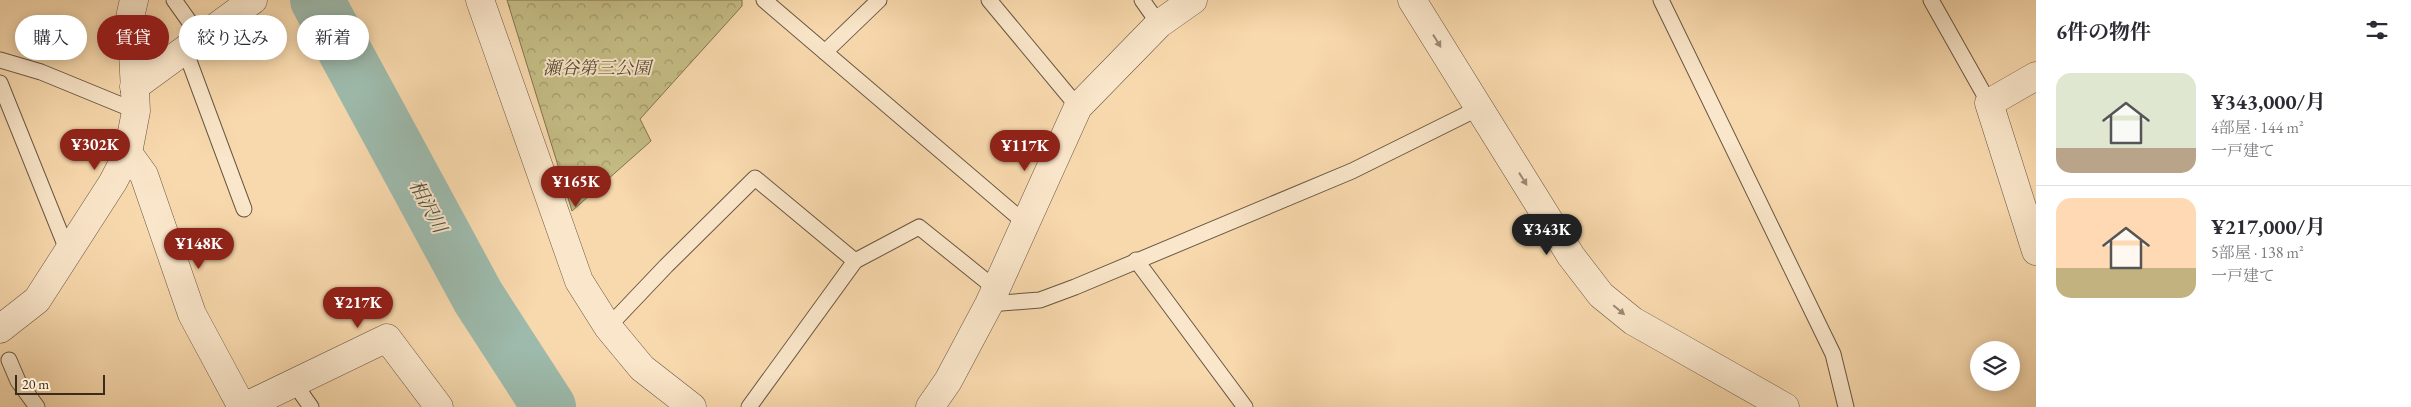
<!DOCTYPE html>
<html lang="ja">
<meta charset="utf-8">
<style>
body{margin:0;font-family:"EB Garamond","Noto Serif JP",serif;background:#f7f7f7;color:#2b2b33;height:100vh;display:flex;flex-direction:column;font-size:19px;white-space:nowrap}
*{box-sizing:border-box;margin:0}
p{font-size:16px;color:#7c7c81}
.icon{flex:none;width:28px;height:28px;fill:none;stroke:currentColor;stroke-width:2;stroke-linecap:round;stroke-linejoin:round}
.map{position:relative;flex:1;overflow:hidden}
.details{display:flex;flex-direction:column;background:#fff;width:375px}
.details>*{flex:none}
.hud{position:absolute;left:15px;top:15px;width:475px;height:45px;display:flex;gap:10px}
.fabs{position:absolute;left:1970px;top:341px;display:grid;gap:10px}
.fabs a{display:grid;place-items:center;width:50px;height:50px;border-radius:50%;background:#fff;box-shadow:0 2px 12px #0003;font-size:25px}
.scale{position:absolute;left:15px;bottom:12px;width:90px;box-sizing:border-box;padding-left:5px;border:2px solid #392c1d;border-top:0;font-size:14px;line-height:18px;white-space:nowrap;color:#392c1d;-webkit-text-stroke:4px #fae6ca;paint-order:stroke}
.price{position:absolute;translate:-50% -42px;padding:0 11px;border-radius:18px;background:#8f2418;color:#fff;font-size:16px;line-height:32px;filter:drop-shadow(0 1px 2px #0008)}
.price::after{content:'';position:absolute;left:50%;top:30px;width:15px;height:11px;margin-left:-8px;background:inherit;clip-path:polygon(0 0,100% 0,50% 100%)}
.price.active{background:#222;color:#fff}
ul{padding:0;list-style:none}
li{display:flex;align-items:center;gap:15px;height:125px;padding:0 20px}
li+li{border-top:1px solid #e1e1e2}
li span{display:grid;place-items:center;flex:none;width:140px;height:100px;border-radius:15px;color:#555}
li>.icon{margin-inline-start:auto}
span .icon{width:60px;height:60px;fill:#fffc;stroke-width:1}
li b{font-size:21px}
h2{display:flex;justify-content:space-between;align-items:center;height:60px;padding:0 20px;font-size:21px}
.chip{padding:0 18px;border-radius:22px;background:#fff;box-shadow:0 2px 12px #0003;font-size:18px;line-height:45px}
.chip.active{background:#8f2418;color:#fff}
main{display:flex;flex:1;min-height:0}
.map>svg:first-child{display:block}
</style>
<main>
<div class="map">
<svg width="2036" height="407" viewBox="0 0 2036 407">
<defs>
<pattern id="park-crowns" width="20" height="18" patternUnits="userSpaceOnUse" patternTransform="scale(1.25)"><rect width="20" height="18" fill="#c5bd85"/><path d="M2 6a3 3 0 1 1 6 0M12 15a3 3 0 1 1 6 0" fill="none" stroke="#a19a6c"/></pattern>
</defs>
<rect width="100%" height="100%" fill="#f8d9ad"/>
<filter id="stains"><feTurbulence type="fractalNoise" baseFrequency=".004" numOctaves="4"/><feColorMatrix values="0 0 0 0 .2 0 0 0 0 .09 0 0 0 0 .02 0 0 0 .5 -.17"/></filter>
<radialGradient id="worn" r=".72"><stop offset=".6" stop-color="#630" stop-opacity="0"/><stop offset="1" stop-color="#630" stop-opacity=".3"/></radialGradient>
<path fill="url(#park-crowns)" stroke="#7f7451" d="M 507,0 L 742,0 L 742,6 L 640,119 L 651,141 L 572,211 Z"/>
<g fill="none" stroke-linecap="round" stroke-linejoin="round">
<path stroke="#9dbaac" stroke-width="54" d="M 317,0 L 478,297 L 549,407"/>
<g stroke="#695741" stroke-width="17">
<g id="lane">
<path d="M 174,0 L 201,38"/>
<path d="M 764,0 L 1024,222"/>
<path d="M 989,0 L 1078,107"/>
<path d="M 1142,0 L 1159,24"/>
<path d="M 1661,0 L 1833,354 L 1846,407"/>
<path d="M 1931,0 L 1989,103"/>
<path d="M 185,50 L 244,209"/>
<path d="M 825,52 L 879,0"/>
<path d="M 0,60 L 41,72 L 136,111"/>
<path d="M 0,83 L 68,252"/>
<path d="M 1136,260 L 1245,407"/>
<path d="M 989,304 L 1040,300 L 1075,287 L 1352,171 L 1479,108"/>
<path d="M 608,327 L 666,266 L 755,178 L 855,261 L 919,227 L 996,289"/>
<path d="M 9,360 L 18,381 L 37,407"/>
<path d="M 294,383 L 311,407"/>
<path d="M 749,407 L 855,261"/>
</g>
</g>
<g stroke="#695741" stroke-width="29">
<g id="street">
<path d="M 480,0 L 579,281 L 608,327 L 642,368 L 692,407"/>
<path d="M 1412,0 L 1571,256 L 1601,295 L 1633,321 L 1785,407"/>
<path d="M 2036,76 L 1989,103 L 2036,251"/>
<path d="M 134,87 L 253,0"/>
<path d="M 128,153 L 144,175 L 192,314 L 242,407"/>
<path d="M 0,329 L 37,300 L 113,182 L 128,153 L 136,111 L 131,13 L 134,0"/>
<path d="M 244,407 L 387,338 L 439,407"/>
<path d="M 930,407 L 948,381 L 989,304 L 1078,107 L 1159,24 L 1193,0"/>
</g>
</g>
<use href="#lane" stroke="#fae6ca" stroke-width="15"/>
<use href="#street" stroke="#fae6ca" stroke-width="28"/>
</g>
<defs><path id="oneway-solid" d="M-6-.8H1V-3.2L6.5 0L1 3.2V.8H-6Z" transform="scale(1.25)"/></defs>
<g fill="#9a8974">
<use href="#oneway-solid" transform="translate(1437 41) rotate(58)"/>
<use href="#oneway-solid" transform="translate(1523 179) rotate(58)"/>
<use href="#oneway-solid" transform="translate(1619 310) rotate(40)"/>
</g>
<g text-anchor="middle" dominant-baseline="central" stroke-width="4" stroke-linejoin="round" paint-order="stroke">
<g font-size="18" font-style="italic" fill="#554932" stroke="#fae6ca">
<text x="597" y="67">瀬谷第三公園</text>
</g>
<g font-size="19" font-style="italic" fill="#525041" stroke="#fae6ca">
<text transform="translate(428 206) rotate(62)">相沢川</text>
</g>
</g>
<rect width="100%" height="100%" filter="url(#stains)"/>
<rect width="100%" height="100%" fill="url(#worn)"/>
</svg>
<div class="fabs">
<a><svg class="icon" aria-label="layers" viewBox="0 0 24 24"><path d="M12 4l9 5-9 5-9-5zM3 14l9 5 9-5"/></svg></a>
</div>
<div class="scale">20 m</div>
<b class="price" style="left:95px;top:171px">¥302K</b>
<b class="price" style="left:1025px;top:172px">¥117K</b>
<b class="price" style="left:576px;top:208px">¥165K</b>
<b class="price active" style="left:1547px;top:256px">¥343K</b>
<b class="price" style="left:199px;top:270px">¥148K</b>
<b class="price" style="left:358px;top:329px">¥217K</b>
<div class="hud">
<a class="chip">購入</a>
<a class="chip active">賃貸</a>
<a class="chip">絞り込み</a>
<a class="chip">新着</a>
</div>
</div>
<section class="details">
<h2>6件の物件<svg class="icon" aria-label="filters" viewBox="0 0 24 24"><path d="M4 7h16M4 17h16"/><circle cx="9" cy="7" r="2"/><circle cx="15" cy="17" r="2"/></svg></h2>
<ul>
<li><span style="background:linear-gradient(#dfe7d0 75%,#b9a48a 0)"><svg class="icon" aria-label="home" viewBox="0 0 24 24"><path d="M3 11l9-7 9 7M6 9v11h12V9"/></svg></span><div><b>¥343,000/月</b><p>4部屋 · 144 m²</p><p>一戸建て</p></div></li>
<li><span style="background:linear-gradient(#ffd9b3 70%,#c2b280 0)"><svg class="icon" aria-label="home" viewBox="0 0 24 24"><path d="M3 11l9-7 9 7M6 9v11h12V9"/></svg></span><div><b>¥217,000/月</b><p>5部屋 · 138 m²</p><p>一戸建て</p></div></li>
</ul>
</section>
</main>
